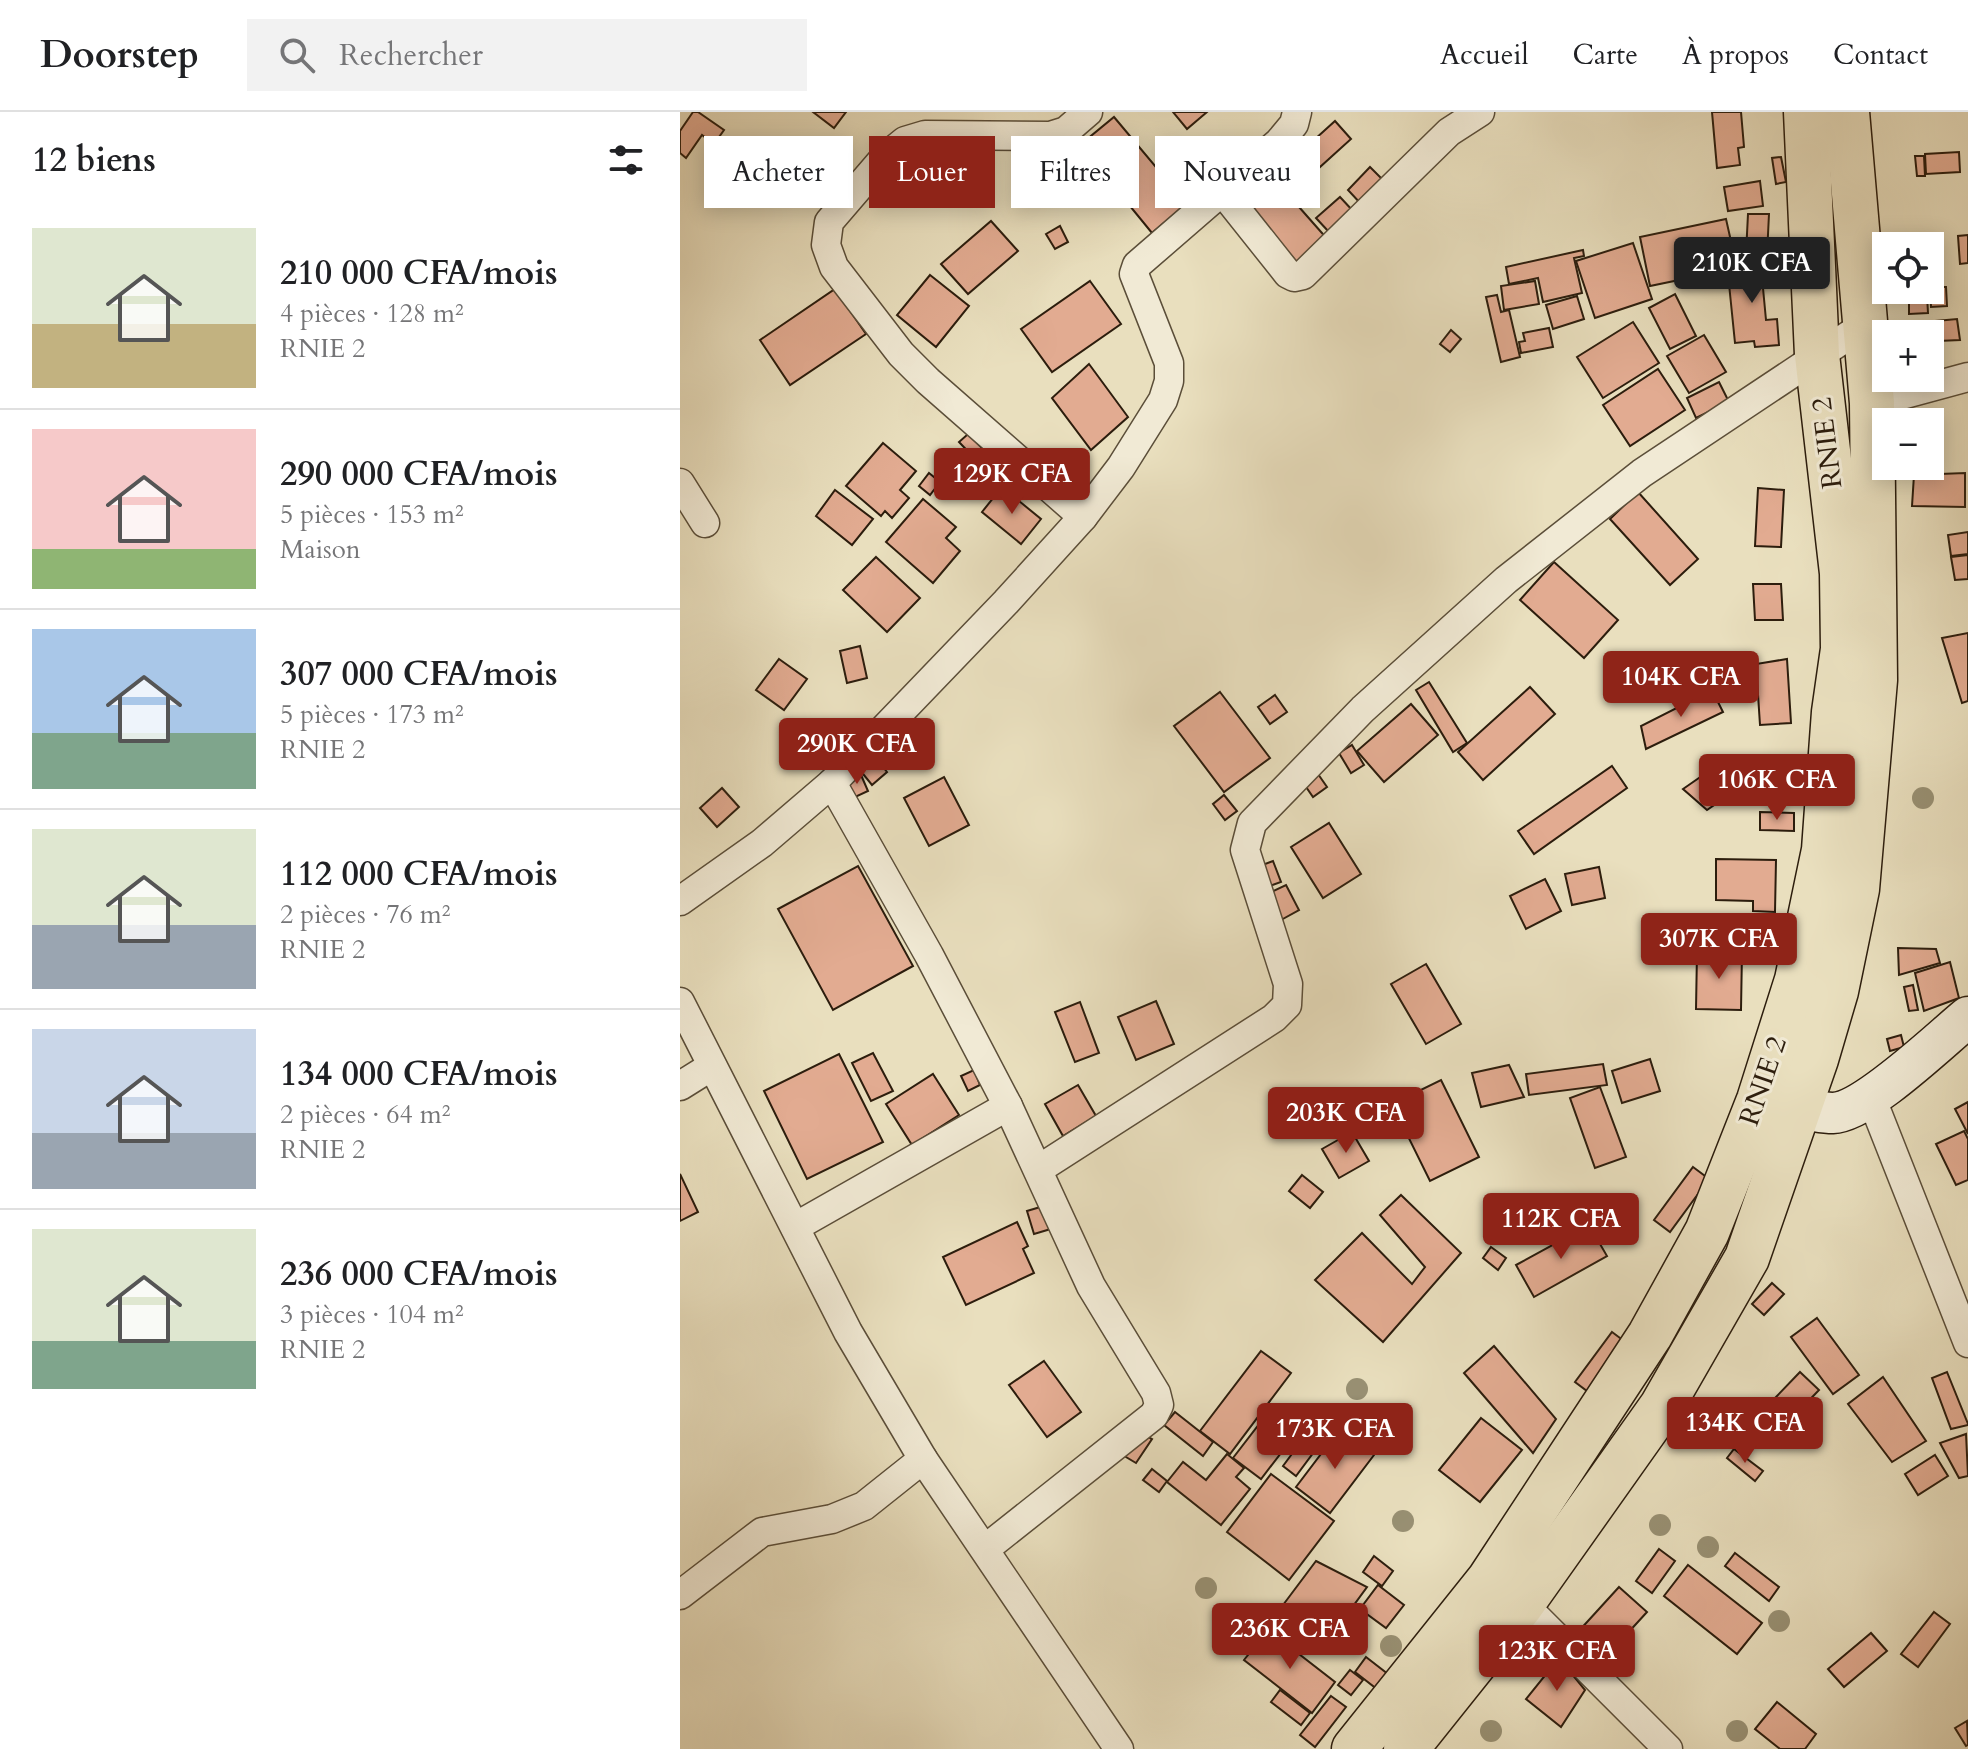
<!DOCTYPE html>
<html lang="fr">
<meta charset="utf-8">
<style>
body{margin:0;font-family:Cardo,serif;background:#f2f2f2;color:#202124;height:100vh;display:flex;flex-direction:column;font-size:30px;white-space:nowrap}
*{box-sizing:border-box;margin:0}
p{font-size:26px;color:#757577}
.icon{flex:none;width:44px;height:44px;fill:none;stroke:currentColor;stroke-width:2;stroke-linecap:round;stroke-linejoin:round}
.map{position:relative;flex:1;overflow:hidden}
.panel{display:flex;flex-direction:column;background:#fff;width:680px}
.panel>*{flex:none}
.top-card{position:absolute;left:24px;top:24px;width:760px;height:72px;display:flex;gap:16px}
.tools{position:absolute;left:1192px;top:120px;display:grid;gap:16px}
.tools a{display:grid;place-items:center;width:72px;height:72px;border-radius:0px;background:#fff;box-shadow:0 4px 20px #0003;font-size:40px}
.price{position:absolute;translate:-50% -68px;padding:0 18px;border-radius:8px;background:#8f2418;color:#fff;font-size:26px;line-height:52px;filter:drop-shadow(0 2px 4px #0008)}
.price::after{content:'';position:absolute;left:50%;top:48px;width:24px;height:18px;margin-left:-12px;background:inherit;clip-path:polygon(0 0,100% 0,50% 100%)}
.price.on{background:#222;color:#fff}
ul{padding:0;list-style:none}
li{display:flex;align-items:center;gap:24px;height:200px;padding:0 32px}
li+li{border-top:2px solid #e0e0e0}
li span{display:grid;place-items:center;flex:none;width:224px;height:160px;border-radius:0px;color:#555}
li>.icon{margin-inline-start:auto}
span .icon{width:96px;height:96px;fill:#fffc;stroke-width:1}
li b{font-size:34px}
h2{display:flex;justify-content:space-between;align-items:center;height:96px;padding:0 32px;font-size:34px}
.chip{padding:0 28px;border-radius:0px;background:#fff;box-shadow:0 4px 20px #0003;font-size:28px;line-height:72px}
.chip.on{background:#8f2418;color:#fff}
header{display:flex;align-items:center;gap:48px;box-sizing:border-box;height:112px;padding:0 40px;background:#fff;border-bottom:2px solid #e0e0e0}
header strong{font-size:38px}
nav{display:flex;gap:44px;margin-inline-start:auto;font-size:28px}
.search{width:560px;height:72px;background:#f2f2f2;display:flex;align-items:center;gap:20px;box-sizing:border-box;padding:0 28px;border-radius:0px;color:#757577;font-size:30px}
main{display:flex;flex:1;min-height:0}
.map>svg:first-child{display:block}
</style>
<header>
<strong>Doorstep</strong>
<div class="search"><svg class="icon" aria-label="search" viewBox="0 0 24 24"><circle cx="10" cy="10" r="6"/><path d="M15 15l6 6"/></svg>Rechercher</div>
<nav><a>Accueil</a><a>Carte</a><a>À propos</a><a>Contact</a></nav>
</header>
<main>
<section class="panel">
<h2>12 biens<svg class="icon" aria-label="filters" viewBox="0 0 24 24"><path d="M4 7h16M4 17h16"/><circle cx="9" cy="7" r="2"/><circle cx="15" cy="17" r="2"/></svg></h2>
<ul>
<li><span style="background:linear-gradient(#dfe7d0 60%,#c2b280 0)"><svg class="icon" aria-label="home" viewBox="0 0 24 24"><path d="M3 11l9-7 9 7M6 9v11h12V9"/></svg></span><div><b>210 000 CFA/mois</b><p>4 pièces · 128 m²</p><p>RNIE 2</p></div></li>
<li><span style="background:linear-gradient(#f6c9c9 75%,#8fb573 0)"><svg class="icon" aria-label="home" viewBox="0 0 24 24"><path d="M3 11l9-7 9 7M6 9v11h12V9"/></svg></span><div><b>290 000 CFA/mois</b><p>5 pièces · 153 m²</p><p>Maison</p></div></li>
<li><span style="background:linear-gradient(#a9c7e8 65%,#7fa58c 0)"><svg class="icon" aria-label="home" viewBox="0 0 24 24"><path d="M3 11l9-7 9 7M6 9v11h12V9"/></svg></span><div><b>307 000 CFA/mois</b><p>5 pièces · 173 m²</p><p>RNIE 2</p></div></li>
<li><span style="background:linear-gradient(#dfe7d0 60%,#9aa5b1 0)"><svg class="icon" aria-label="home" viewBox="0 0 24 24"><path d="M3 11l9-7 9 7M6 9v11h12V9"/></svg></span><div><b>112 000 CFA/mois</b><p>2 pièces · 76 m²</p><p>RNIE 2</p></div></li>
<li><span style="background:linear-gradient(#c9d6e8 65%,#9aa5b1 0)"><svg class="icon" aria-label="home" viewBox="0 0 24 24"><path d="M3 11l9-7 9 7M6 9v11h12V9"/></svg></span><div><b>134 000 CFA/mois</b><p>2 pièces · 64 m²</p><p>RNIE 2</p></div></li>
<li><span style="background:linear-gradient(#dfe7d0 70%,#7fa58c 0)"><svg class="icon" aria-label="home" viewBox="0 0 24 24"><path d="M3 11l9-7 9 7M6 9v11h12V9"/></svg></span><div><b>236 000 CFA/mois</b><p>3 pièces · 104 m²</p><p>RNIE 2</p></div></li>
</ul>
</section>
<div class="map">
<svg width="1288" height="1637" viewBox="0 0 1288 1637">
<rect width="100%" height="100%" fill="#e9dfbe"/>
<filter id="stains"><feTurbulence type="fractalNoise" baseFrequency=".0025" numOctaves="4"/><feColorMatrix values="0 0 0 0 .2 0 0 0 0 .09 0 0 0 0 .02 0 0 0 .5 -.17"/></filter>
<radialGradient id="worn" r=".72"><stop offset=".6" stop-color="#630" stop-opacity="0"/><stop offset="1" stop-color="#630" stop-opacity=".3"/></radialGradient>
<g fill="#e2ab91" stroke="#2c1d0d" stroke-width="2">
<path d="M 13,0 L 18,0 L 44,18 L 34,32 L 22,23 L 6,46 L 0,41 L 0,19 Z"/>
<path d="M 133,0 L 166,0 L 154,16 Z"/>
<path d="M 493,0 L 527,0 L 507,17 Z"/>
<path d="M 1032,0 L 1061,0 L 1064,35 L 1058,36 L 1060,53 L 1037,56 Z"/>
<path d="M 434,5 L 507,92 L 472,121 L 400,33 Z"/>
<path d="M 655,9 L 671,27 L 640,55 L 624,37 Z"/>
<path d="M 1279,40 L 1280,60 L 1246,62 L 1245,42 Z"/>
<path d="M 1235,44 L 1244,44 L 1245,64 L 1237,64 Z"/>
<path d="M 1101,45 L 1106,70 L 1096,72 L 1092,46 Z"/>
<path d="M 690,55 L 705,70 L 682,93 L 668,78 Z"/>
<path d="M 589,61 L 649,129 L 620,154 L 561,86 Z"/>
<path d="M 1080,69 L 1083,94 L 1048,99 L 1044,75 Z"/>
<path d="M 660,85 L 673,99 L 649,120 L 636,106 Z"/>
<path d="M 1068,102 L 1089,102 L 1087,143 L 1066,142 Z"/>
<path d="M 1046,107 L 1057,156 L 970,174 L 960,125 Z"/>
<path d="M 311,109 L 338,139 L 288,182 L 261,152 Z"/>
<path d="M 380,114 L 388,130 L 375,137 L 366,122 Z"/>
<path d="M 1288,123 L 1288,151 L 1280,152 L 1278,124 Z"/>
<path d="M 953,131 L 972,187 L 915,206 L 896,149 Z"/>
<path d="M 903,138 L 904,144 L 894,146 L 902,181 L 863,190 L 858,166 L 829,172 L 826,155 Z"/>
<path d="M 1094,143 L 1095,154 L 1081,155 L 1086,208 L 1097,207 L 1099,233 L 1075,235 L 1074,229 L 1055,231 L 1048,162 L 1065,160 L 1064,146 Z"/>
<path d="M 250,163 L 289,194 L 256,235 L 217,203 Z"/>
<path d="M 410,169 L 441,212 L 372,260 L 341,217 Z"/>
<path d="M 855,169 L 859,192 L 824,198 L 821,174 Z"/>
<path d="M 1250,175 L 1266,175 L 1267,194 L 1251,195 Z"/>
<path d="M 155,177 L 186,222 L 110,273 L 80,228 Z"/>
<path d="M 995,182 L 1016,224 L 990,237 L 969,196 Z"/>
<path d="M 817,183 L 821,200 L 829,198 L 840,245 L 821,250 L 806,185 Z"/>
<path d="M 1247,183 L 1248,201 L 1229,202 L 1229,185 Z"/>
<path d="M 897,184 L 904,207 L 873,217 L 866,193 Z"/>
<path d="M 1277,207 L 1280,228 L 1258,229 L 1256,209 Z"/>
<path d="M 953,210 L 979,251 L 923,286 L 897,245 Z"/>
<path d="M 869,216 L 873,235 L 841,241 L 839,230 L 845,229 L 843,221 Z"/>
<path d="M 771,218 L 781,227 L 770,240 L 760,232 Z"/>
<path d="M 1024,223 L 1046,260 L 1009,281 L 987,244 Z"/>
<path d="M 409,252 L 448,305 L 411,338 L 372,286 Z"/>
<path d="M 978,257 L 1005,298 L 950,334 L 923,293 Z"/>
<path d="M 1039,270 L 1049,290 L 1016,306 L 1007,286 Z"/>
<path d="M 288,322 L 308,342 L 299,351 L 279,330 Z"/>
<path d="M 203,331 L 236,359 L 220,378 L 229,386 L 212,406 L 205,399 L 201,404 L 166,374 Z"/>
<path d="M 249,361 L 260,370 L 250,383 L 239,374 Z"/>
<path d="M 1285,361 L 1285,395 L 1232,394 L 1234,363 Z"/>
<path d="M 322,375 L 361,407 L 341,432 L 302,400 Z"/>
<path d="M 1078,376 L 1104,378 L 1101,435 L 1075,434 Z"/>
<path d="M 155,378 L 193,407 L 172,433 L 136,404 Z"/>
<path d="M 958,380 L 1018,447 L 990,473 L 930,407 Z"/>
<path d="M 243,387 L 276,415 L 266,426 L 280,439 L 253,471 L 206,430 Z"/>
<path d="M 1288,420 L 1288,442 L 1271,444 L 1268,423 Z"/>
<path d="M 1288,443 L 1288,467 L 1275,468 L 1271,445 Z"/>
<path d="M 196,445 L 240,486 L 207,520 L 163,478 Z"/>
<path d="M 874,450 L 938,508 L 904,546 L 840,488 Z"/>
<path d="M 1073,472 L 1101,472 L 1103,508 L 1075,508 Z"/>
<path d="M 1288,521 L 1288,589 L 1282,591 L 1262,526 Z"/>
<path d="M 180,534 L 187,566 L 167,571 L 160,539 Z"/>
<path d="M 99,547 L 127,567 L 104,598 L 76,578 Z"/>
<path d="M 1107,547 L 1111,611 L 1080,613 L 1076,552 Z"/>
<path d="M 749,570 L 787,631 L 773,640 L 736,578 Z"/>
<path d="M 850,575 L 875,602 L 803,668 L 778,640 Z"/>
<path d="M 1032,578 L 1043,600 L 966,637 L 961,614 Z"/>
<path d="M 540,580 L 590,646 L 544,680 L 494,614 Z"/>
<path d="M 595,583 L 607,600 L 590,612 L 578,595 Z"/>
<path d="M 731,592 L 758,623 L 704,670 L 677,639 Z"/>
<path d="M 672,633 L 684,653 L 671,661 L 659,641 Z"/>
<path d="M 195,645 L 207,660 L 192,673 L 179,657 Z"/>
<path d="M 1042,650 L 1066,671 L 1027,698 L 1003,677 Z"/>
<path d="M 932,654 L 947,676 L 854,742 L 838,719 Z"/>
<path d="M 638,662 L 647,675 L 633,685 L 624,672 Z"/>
<path d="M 181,663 L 188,679 L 173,686 L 166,670 Z"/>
<path d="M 264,665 L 289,713 L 249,734 L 224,686 Z"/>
<path d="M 42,676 L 59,695 L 37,715 L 20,696 Z"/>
<path d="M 544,683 L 557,699 L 545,708 L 533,692 Z"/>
<path d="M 1080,700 L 1114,701 L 1114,719 L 1080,718 Z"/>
<path d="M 649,711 L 681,762 L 643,786 L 611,735 Z"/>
<path d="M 1036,747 L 1096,748 L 1095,800 L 1073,799 L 1073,789 L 1036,788 Z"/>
<path d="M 593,749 L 601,770 L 584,776 L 577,755 Z"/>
<path d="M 178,754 L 233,854 L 153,898 L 98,797 Z"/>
<path d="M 919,755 L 925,786 L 892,793 L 885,762 Z"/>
<path d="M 865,767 L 881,799 L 846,817 L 830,784 Z"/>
<path d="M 606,773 L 619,798 L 601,808 L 587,782 Z"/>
<path d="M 1218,836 L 1256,837 L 1260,851 L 1219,863 Z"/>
<path d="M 1017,840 L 1062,840 L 1061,898 L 1016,897 Z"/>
<path d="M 1270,850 L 1279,886 L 1244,899 L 1235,861 Z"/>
<path d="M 746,852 L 781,912 L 746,932 L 711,872 Z"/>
<path d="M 1233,873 L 1238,898 L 1229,899 L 1224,875 Z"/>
<path d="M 476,889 L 494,932 L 456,948 L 438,905 Z"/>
<path d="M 400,890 L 419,941 L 395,950 L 375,900 Z"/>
<path d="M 1221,923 L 1224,935 L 1210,939 L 1207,927 Z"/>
<path d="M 193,941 L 213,979 L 191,989 L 172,951 Z"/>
<path d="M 159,942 L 203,1030 L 127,1067 L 84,979 Z"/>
<path d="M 970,947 L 980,979 L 942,991 L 932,959 Z"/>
<path d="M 923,952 L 927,973 L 849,983 L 846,962 Z"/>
<path d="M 829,953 L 844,985 L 801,995 L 792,961 Z"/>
<path d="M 294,958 L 300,973 L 288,979 L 281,964 Z"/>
<path d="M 253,962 L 279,1003 L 232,1033 L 206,992 Z"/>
<path d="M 761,968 L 799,1045 L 750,1069 L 712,992 Z"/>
<path d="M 398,973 L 416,1004 L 383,1024 L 365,992 Z"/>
<path d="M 920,975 L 946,1045 L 915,1056 L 890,986 Z"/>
<path d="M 1288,990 L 1288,1022 L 1275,997 Z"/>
<path d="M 1284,1019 L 1288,1027 L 1288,1068 L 1276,1073 L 1256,1032 Z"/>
<path d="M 672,1020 L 689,1049 L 659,1066 L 642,1037 Z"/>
<path d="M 1013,1055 L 1029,1067 L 990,1120 L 974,1108 Z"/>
<path d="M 0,1062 L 18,1100 L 0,1109 Z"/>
<path d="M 622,1063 L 643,1080 L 630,1096 L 609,1079 Z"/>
<path d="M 721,1083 L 781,1141 L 703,1230 L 635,1168 L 682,1121 L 732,1172 L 745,1155 L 700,1103 Z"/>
<path d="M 367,1093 L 374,1116 L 354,1122 L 347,1099 Z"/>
<path d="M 337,1110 L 348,1134 L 343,1137 L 354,1161 L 286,1193 L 263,1145 Z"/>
<path d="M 909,1113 L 927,1144 L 854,1185 L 836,1153 Z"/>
<path d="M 811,1135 L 826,1146 L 818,1158 L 803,1146 Z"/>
<path d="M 1092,1171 L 1104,1182 L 1084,1203 L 1072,1192 Z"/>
<path d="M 1137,1206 L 1179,1263 L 1153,1282 L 1111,1225 Z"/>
<path d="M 932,1220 L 956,1238 L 919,1288 L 895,1270 Z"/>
<path d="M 814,1234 L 876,1307 L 853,1341 L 784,1261 Z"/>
<path d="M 581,1239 L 611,1261 L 550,1342 L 520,1319 Z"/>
<path d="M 364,1249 L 401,1300 L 367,1325 L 329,1273 Z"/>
<path d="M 1120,1260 L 1139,1278 L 1115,1303 L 1096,1285 Z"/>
<path d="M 1267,1260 L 1288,1312 L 1288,1313 L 1271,1317 L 1252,1266 Z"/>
<path d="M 1203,1265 L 1246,1329 L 1212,1350 L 1168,1292 Z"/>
<path d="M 593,1294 L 621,1315 L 581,1367 L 553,1346 Z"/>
<path d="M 495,1300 L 533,1330 L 523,1344 L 484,1313 Z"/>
<path d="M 801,1306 L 842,1338 L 800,1390 L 759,1358 Z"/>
<path d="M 638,1307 L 651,1317 L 616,1364 L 603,1354 Z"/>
<path d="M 660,1317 L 694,1343 L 650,1401 L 616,1375 Z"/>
<path d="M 459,1320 L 472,1327 L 456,1351 L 441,1342 Z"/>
<path d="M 1286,1322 L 1288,1364 L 1279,1366 L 1260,1331 Z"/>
<path d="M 1054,1337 L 1083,1359 L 1075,1369 L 1047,1346 Z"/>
<path d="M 547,1342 L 564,1356 L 556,1365 L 570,1377 L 541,1413 L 487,1370 L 503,1350 L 526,1368 Z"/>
<path d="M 1255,1343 L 1268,1364 L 1238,1383 L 1225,1362 Z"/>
<path d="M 472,1357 L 487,1369 L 479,1380 L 463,1368 Z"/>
<path d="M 591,1362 L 654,1409 L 609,1468 L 547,1420 Z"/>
<path d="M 979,1437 L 995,1449 L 972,1481 L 956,1469 Z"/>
<path d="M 1055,1441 L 1099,1475 L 1089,1489 L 1045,1454 Z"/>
<path d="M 694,1444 L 713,1459 L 702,1474 L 683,1460 Z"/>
<path d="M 636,1449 L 687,1475 L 646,1531 L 603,1493 Z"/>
<path d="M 1008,1453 L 1082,1511 L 1057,1542 L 984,1484 Z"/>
<path d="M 698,1473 L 724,1493 L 706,1516 L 680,1497 Z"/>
<path d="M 939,1475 L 967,1500 L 914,1558 L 887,1532 Z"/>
<path d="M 1254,1500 L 1270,1512 L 1238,1555 L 1221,1542 Z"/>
<path d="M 588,1518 L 655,1570 L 632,1601 L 564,1548 Z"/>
<path d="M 1191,1521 L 1207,1539 L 1164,1575 L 1148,1557 Z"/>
<path d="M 686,1545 L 713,1566 L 702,1581 L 675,1560 Z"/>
<path d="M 879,1546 L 905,1578 L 881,1615 L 846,1587 Z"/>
<path d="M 670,1558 L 683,1568 L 671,1583 L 658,1573 Z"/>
<path d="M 600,1578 L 630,1601 L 621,1613 L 591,1590 Z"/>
<path d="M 651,1584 L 666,1595 L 635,1635 L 620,1623 Z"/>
<path d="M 1097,1590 L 1136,1622 L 1125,1637 L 1100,1637 L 1075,1617 Z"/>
<path d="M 1287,1609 L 1288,1633 L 1286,1634 L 1275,1616 Z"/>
</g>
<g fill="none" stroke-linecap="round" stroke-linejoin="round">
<g stroke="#5b4e39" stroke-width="31">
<g id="minor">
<path d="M 542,79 L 608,162 L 614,165 L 623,163 L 769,20 L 800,0"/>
<path d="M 1192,291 L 1288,265"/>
<path d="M 0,371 L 25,411"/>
<path d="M 403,405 L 248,269 L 221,242 L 154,155 L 146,133 L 149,110 L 204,46 L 225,29 L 245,23 L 370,24 L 386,19 L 408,0"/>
<path d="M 152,671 L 249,843 L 328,994 L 411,1174 L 476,1281 L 479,1293 L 474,1303 L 305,1437"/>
<path d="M 0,789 L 82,731 L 152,671 L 326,490 L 403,405 L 441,355 L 483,288 L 489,269 L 489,251 L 454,162 L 457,153 L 599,30 L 614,12 L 617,0"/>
<path d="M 0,890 L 168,1220 L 243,1347 L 439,1637"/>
<path d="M 0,974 L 32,954"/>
<path d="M 1191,985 L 1288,1231"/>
<path d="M 359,1057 L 594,906 L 607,893 L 608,872 L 565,738 L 572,711 L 683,597 L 826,468 L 962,361 L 1186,212"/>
<path d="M 115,1115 L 328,994"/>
<path d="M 0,1483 L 82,1420 L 152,1407 L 184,1394 L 243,1347"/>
<path d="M 841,1493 L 855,1504 L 988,1637"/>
</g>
</g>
<g stroke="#2c1d0d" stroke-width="43">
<path id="secondary" d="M 1086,989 C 1108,993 1132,1001 1153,1001 C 1186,1000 1261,927 1288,905"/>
</g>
<g stroke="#2c1d0d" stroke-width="47">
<g id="trunk">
<path d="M 674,1637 L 809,1468 L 970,1223 L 1027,1120 L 1079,988 L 1117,868 L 1144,738 L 1154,600 L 1163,537 L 1162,461 L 1137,243 L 1126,0"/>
<path d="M 726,1637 L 841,1493 L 982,1294 L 1067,1146 L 1136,947 L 1156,879 L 1177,777 L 1195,568 L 1192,291 L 1167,0"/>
</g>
</g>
<use href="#minor" stroke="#f1ead5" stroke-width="28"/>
<use href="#secondary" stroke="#f1ead5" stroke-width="40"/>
<use href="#trunk" stroke="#e9dfbe" stroke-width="44"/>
</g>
<g fill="#989073">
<circle cx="1243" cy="686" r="11"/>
<circle cx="677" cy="1277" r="11"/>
<circle cx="723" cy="1409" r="11"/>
<circle cx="980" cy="1413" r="11"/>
<circle cx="1028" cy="1435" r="11"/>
<circle cx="526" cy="1476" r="11"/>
<circle cx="1099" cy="1509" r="11"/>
<circle cx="711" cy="1534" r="11"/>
<circle cx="811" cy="1619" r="11"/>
<circle cx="1057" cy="1619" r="11"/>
</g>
<g text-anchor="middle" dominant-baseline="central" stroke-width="6" stroke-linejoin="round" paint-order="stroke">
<g font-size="28" fill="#2c1d0d" stroke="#f1ead5">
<text transform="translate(1147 331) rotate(-97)">RNIE 2</text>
<text transform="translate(1083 969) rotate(-71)">RNIE 2</text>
</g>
</g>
<rect width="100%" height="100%" filter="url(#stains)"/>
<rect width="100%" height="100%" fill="url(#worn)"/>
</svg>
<div class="tools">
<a><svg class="icon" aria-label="locate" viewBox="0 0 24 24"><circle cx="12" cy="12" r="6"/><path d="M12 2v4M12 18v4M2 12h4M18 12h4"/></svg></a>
<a>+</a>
<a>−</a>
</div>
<b class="price on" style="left:1072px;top:193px">210K CFA</b>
<b class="price" style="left:332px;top:404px">129K CFA</b>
<b class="price" style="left:1001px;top:607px">104K CFA</b>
<b class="price" style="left:177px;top:674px">290K CFA</b>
<b class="price" style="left:1097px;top:710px">106K CFA</b>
<b class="price" style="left:1039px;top:869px">307K CFA</b>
<b class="price" style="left:666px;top:1043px">203K CFA</b>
<b class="price" style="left:881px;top:1149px">112K CFA</b>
<b class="price" style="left:1065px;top:1353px">134K CFA</b>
<b class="price" style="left:655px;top:1359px">173K CFA</b>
<b class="price" style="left:610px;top:1559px">236K CFA</b>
<b class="price" style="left:877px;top:1581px">123K CFA</b>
<div class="top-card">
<a class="chip">Acheter</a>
<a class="chip on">Louer</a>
<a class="chip">Filtres</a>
<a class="chip">Nouveau</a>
</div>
</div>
</main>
